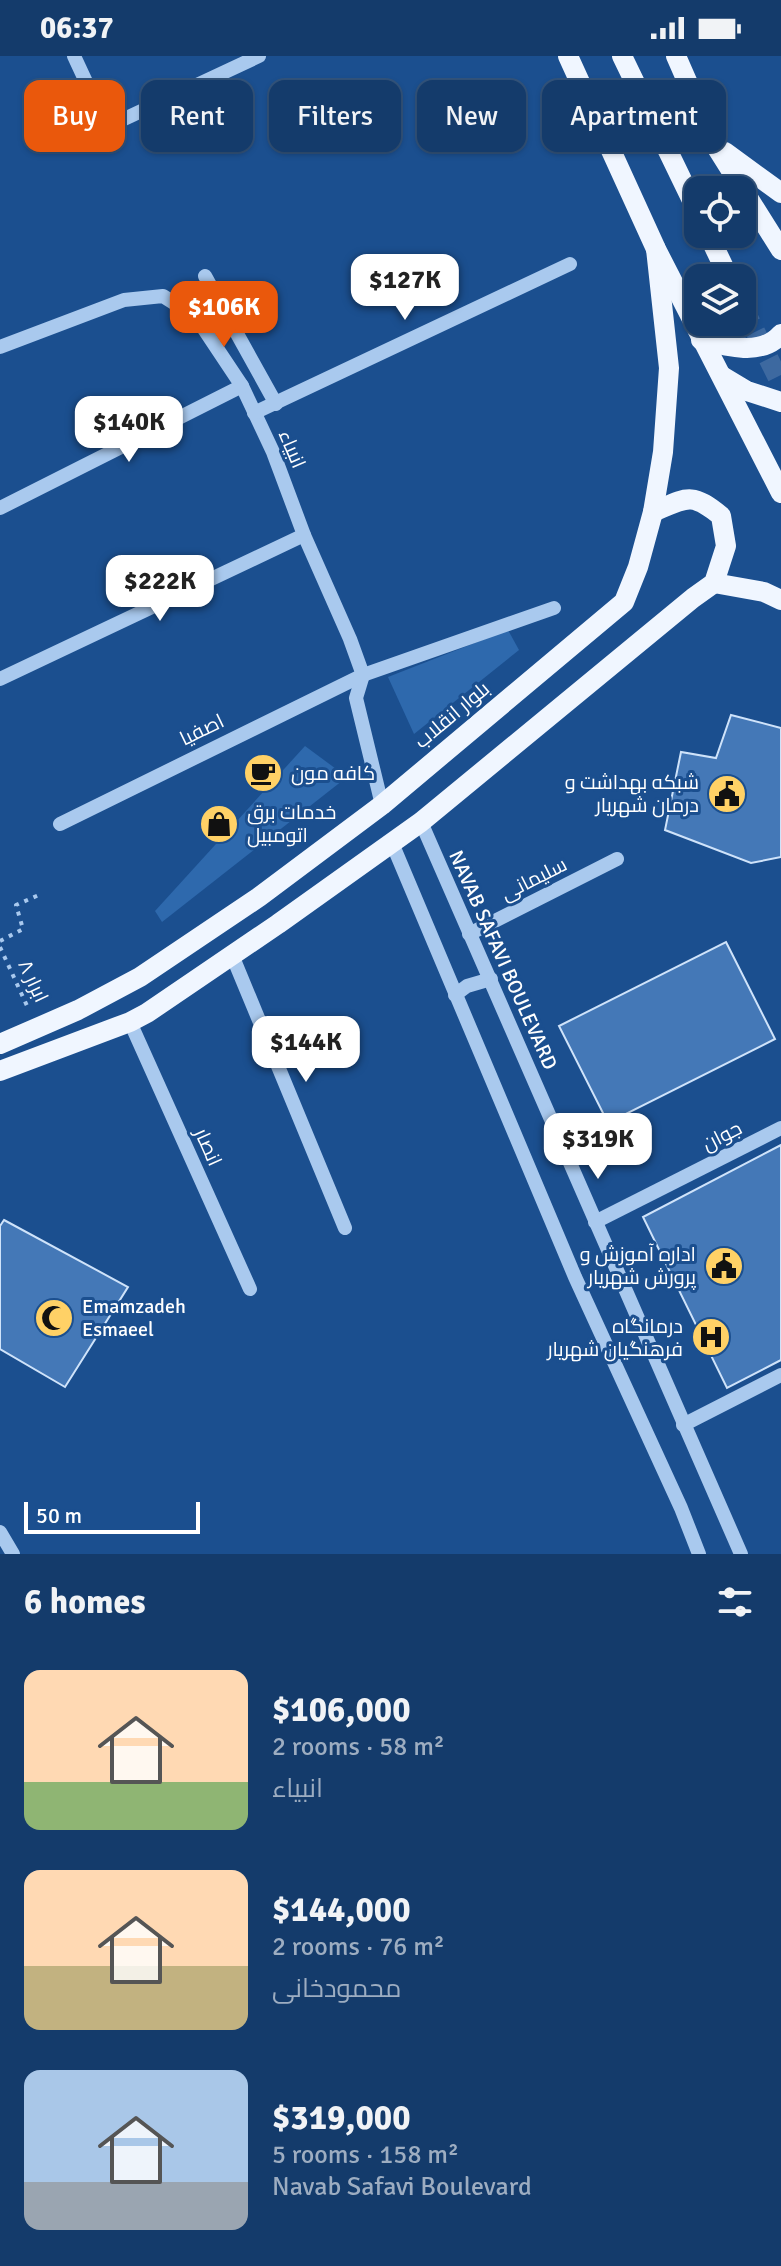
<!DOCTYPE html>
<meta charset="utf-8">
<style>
body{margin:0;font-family:Signika,Cairo,sans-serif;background:#214673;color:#f1f3f6;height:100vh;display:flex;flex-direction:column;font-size:30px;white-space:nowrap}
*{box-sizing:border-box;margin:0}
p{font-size:26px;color:#9dadc1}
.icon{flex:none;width:44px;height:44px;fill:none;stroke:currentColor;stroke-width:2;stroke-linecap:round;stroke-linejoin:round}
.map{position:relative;height:1498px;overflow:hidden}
.details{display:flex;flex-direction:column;background:#143b6b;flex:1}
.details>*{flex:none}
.top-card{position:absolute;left:24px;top:24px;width:734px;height:72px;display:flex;gap:16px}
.controls{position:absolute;left:684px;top:120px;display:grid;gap:16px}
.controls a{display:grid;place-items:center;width:72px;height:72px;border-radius:16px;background:#143b6b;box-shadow:0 2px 6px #0004,0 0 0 2px #33557e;font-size:40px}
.scale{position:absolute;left:24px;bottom:20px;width:176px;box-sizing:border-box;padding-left:8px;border:4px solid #fff;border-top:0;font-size:22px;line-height:28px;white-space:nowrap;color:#fff;-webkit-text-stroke:6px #1b4f8f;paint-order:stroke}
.price{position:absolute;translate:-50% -68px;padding:0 18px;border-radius:16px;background:#fff;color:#222;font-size:26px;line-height:52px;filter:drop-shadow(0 2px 4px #0008)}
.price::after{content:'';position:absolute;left:50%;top:48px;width:24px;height:18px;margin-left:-12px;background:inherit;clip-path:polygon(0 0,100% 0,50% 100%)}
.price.selected{background:#ea580c;color:#fff}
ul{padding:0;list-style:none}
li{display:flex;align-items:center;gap:24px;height:200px;padding:0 24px}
li span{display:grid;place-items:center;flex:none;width:224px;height:160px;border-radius:16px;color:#555}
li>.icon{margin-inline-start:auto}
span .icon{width:96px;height:96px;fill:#fffc;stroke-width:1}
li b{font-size:34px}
h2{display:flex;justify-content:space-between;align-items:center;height:96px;padding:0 24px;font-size:34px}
.pill{padding:0 28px;border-radius:16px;background:#143b6b;box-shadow:0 2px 6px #0004,0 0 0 2px #33557e;font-size:28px;line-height:72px}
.pill.selected{background:#ea580c;color:#fff}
.status{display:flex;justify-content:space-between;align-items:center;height:56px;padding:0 40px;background:#143b6b;direction:ltr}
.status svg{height:22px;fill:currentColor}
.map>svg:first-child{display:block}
</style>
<div class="status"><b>06:37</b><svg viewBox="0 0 49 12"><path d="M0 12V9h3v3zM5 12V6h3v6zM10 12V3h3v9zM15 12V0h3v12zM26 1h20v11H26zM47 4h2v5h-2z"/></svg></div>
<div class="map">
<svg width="781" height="1498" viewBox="0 0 781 1498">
<rect width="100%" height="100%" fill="#1b4f8f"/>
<g fill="#2e69ad">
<path d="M 508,574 L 519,594 L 414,678 L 388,621 Z"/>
<path d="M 305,690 L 347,721 L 162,866 L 155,855 Z"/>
</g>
<g fill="#4478b7" stroke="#cfe3fa" stroke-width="2">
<path d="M 731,659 L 781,672 L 781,801 L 751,807 L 665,774 L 681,696 L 716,702 Z"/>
<path d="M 726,886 L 775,983 L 608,1067 L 559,970 Z"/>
<path d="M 781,1089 L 781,1304 L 727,1332 L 643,1161 Z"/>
<path d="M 4,1164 L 128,1231 L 65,1331 L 0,1293 L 0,1170 Z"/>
</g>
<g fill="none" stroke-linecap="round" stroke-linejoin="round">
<path stroke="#3d69a0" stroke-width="20" stroke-dasharray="20 10" stroke-linecap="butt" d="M 742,249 L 781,328"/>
<g stroke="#a9c9ee" stroke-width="4" stroke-dasharray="4 6" stroke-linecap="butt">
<path d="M 0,885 L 23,873 L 16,849 L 41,838"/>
<path d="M 0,891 L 28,952"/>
</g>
<g stroke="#a9c9ee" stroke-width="14">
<path d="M 74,0 L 107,71 L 259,0"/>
<path d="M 205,220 L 276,348"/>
<path d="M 0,291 L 124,244 L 163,240 L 196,261 L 242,330 L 273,396 L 304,479 L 350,583 L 363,619 L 356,642 L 382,749"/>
<path d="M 254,357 L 570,208"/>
<path d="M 0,452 L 242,330"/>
<path d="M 0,623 L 304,479"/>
<path d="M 421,766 L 741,1498"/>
<path d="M 60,768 L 363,619 L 554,552"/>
<path d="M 392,787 L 575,1221 L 681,1452 L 699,1498"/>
<path d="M 469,878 L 617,803"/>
<path d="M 232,899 L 345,1172"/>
<path d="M 455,939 L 467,930 L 491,923"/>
<path d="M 130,966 L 250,1233"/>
<path d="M 595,1166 L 781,1072"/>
<path d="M 683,1369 L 781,1319"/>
<path d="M 0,1476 L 13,1498"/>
</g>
<g stroke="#f0f6ff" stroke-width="20">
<path d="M 568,0 L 656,193 L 781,437"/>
<path d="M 622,0 L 698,157"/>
<path d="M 676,0 L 715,89 L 781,194"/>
<path d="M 725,96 L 781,137"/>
<path d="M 708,178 L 729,222"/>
<path d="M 701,284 C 727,290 761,301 781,278"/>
<path d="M 722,320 L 747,335 L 781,346"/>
<path d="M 714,527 L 764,536 L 781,544"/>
<path d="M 0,988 L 78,954 L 140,921 L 259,841 L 382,749 L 624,546 L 638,511 L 653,456 L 663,396 L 669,312 L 656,193"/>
<path d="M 0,1015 L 130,966 L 147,957 L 278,868 L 421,766 L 693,542 L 714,527 L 726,490 L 721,460 C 691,435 686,442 653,456"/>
</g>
</g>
<defs>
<g id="cafe-disc" transform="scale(2)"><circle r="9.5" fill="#ffd166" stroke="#1b4f8f"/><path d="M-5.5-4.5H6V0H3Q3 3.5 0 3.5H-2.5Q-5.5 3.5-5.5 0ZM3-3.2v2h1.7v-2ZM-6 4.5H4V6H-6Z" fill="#111"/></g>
<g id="civic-disc" transform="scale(2)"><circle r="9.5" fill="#ffd166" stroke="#1b4f8f"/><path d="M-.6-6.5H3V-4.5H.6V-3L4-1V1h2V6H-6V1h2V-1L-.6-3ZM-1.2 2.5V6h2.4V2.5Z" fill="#111"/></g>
<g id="shop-disc" transform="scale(2)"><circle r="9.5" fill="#ffd166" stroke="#1b4f8f"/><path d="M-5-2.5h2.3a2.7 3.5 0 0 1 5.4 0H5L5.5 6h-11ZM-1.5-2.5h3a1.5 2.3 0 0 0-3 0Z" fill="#111"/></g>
<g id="mosque-disc" transform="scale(2)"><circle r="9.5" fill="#ffd166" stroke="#1b4f8f"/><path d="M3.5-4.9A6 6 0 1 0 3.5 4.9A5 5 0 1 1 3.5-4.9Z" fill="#111"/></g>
<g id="hospital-disc" transform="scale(2)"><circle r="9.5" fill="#ffd166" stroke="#1b4f8f"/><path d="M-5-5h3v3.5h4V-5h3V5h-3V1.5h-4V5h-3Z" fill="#111"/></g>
</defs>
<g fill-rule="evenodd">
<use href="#cafe-disc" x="263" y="717"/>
<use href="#civic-disc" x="727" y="738"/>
<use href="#shop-disc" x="219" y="768"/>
<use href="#civic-disc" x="724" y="1210"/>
<use href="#mosque-disc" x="54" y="1262"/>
<use href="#hospital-disc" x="711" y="1281"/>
</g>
<g text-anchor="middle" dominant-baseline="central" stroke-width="6" stroke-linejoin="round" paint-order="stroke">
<g font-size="20" fill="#fff" stroke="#1b4f8f">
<text transform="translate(292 393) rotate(67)">انبیاء</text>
<text transform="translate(452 659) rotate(-40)">بلوار انقلاب</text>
<text transform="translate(202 674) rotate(-26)">اصفیا</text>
<text transform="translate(534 823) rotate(-27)">سلیمانی</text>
<text transform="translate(503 904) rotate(66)">NAVAB SAFAVI BOULEVARD</text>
<text transform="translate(33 925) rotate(65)">ابرار ۸</text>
<text transform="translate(722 1080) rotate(-27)">جوان</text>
<text transform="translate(208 1091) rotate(66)">انصار</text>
</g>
<g font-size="20" fill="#fff" stroke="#1b4f8f" text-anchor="start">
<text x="291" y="717">کافه مون</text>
<text x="699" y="726" text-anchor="end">شبکه بهداشت و<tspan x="699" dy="23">درمان شهریار</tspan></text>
<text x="247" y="756">خدمات برق<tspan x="247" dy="23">اتومبیل</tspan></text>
<text x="696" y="1198" text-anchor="end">اداره آموزش و<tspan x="696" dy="23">پرورش شهریار</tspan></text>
<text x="82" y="1250">Emamzadeh<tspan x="82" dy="23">Esmaeel</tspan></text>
<text x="683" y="1270" text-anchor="end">درمانگاه<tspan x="683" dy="23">فرهنگیان شهریار</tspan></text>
</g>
</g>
</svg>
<div class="controls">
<a><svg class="icon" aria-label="locate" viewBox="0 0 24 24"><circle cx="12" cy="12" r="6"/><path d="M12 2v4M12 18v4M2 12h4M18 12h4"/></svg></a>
<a><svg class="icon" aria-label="layers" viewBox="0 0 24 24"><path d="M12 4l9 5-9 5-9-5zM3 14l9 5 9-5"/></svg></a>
</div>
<div class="scale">50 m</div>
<b class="price" style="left:405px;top:266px">$127K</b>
<b class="price selected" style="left:224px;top:293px">$106K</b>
<b class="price" style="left:129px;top:408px">$140K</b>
<b class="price" style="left:160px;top:567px">$222K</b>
<b class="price" style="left:306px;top:1028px">$144K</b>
<b class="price" style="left:598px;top:1125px">$319K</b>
<div class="top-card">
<a class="pill selected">Buy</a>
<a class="pill">Rent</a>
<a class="pill">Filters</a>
<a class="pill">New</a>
<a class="pill">Apartment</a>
</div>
</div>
<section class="details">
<h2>6 homes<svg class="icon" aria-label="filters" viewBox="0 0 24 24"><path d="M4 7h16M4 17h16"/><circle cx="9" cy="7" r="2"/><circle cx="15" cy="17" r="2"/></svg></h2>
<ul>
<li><span style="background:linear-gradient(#ffd9b3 70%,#8fb573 0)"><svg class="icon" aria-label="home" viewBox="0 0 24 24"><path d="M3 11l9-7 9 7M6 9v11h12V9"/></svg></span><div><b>$106,000</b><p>2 rooms · 58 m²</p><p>انبیاء</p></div></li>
<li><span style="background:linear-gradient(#ffd9b3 60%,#c2b280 0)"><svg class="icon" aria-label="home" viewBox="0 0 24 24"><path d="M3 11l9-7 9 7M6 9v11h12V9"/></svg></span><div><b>$144,000</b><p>2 rooms · 76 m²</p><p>محمودخانی</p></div></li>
<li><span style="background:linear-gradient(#a9c7e8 70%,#9aa5b1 0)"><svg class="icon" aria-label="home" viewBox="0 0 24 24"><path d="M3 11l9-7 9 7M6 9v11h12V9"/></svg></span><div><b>$319,000</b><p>5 rooms · 158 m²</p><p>Navab Safavi Boulevard</p></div></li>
</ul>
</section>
